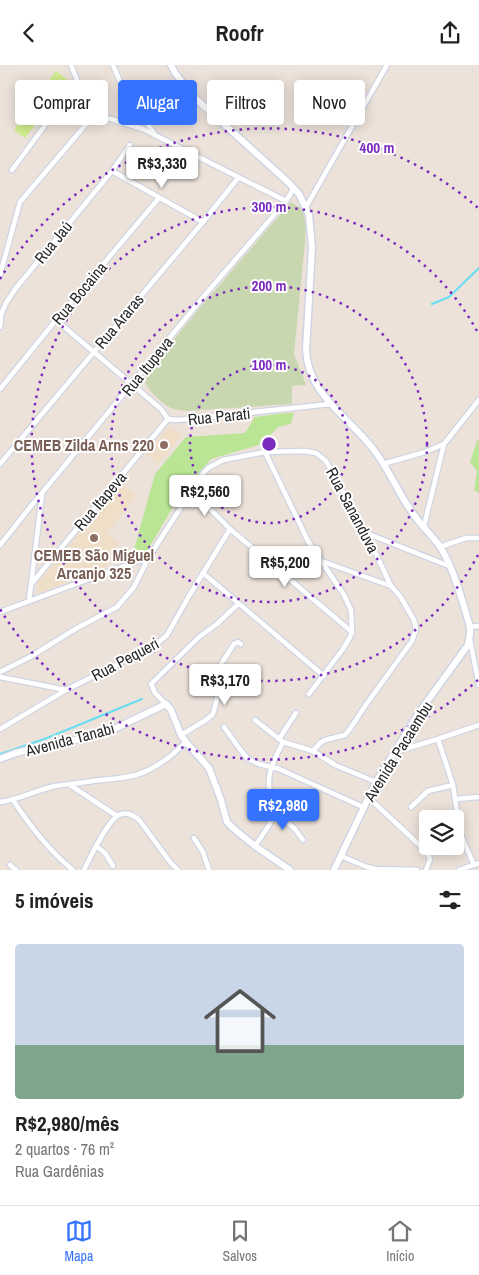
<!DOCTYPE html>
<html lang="pt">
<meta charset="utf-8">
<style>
body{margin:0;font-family:"Archivo Narrow",sans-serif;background:#f2f2f2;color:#222;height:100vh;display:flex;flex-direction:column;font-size:19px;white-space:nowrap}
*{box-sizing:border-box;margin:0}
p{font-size:16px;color:#767676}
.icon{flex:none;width:28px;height:28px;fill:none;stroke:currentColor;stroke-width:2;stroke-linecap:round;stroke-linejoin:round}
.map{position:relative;height:805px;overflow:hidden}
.side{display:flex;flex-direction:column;background:#fff;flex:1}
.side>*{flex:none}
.hud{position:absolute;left:15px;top:15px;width:450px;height:45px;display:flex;gap:10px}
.tools{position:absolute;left:419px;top:745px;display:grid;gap:10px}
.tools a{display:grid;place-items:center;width:45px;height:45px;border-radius:5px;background:#fff;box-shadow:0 2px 12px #0003;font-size:25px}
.price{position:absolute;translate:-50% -42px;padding:0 11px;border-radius:5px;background:#fff;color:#222;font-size:16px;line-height:32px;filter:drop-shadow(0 1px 2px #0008)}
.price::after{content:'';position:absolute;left:50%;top:30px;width:15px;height:11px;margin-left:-8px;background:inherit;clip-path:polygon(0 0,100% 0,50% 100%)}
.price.active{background:#3472ff;color:#fff}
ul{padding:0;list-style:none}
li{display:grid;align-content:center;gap:10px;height:265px;padding:0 15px}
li+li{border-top:1px solid #e0e0e0}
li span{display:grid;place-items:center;height:155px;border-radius:5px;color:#555}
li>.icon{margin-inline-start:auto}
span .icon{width:90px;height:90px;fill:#fffc;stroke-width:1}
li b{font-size:21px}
h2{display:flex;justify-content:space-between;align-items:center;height:60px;padding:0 15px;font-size:21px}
.chip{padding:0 18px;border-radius:5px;background:#fff;box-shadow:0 2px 12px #0003;font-size:18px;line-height:45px}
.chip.active{background:#3472ff;color:#fff}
header{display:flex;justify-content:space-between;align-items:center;height:65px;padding:0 15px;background:#fff;font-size:22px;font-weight:700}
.menu{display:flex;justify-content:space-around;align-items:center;height:70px;border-top:1px solid #e0e0e0;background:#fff;font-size:14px;color:#767676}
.menu a{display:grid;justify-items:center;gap:2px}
.menu .active{color:#3472ff}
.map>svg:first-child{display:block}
</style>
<header><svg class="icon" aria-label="back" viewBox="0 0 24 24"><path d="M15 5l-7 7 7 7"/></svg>Roofr<svg class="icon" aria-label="share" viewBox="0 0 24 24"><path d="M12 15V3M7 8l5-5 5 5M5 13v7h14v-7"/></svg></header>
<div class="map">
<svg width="479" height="805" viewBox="0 0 479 805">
<rect width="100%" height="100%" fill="#ece2da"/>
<g fill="#efdec8">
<path d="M 169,362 L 182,370 L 159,399 L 146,390 Z"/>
<path d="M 122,418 L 137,431 L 107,468 L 119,478 L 106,501 L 38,529 L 38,517 Z"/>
</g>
<g fill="#b9e594">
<path d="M 286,348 L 294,348 L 291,359 L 278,362 L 262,379 L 211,394 L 180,430 L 146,488 L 133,488 L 155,409 L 186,372 L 245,368 L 255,352 Z"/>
<path d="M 479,374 L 479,428 L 474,425 L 477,406 L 470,397 L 477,376 Z"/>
</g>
<path fill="#c8d7b0" d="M 291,137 L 302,144 L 306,159 L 305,177 L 294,289 L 306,320 L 292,321 L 292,339 L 186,346 C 182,345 178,345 174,344 C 164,341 144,323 144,312 L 198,245 Z"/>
<g fill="#d0ed8f">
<path d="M 56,6 L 69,16 L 52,39 L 39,29 Z"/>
<path d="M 78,23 L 88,31 L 72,52 L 61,45 Z"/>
<path d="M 29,45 L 40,53 L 25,73 L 14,65 Z"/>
</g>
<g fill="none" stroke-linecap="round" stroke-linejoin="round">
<g stroke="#68def3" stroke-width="2">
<path d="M 432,239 L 449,232 L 479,203"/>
<path d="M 0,689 L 47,673 L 142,634"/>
</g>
<g stroke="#cfd5e3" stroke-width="7">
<g id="street">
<path d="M 113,0 L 124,26 L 154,68"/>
<path d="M 12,105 L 74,21 L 77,15 L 71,0"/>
<path d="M 112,106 L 203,157"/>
<path d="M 306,142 L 387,0"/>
<path d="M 0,210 L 20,137 L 88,57 L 93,53 L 100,52 L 111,54 L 143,64 L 286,136"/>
<path d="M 0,252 L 6,238 L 16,223 L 112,106 L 130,80"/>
<path d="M 56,255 L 161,344 L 168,354 L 175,355 L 189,354 L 331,339"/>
<path d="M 0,262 L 1,252"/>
<path d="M 0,324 L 56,255 L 159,133"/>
<path d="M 265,387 L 308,476 L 344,530 L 351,545 L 352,567 L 350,572 L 343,584 L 309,629"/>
<path d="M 0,399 L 203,157 L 238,113"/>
<path d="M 383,399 L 425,387 L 444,379"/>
<path d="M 190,428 L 211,445 L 230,464 L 352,567"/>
<path d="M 424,461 L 444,379 L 479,335"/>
<path d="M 366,468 L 449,501"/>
<path d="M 0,480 L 31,441 L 42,428 L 204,231 L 286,136 L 294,123"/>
<path d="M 440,482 L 466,473 L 479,473"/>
<path d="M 324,497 L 391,521"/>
<path d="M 203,508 L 324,611"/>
<path d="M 32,518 L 168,354"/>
<path d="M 29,536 L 42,430"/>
<path d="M 0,547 L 149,492"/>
<path d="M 470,562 L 479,561"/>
<path d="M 470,575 L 479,620"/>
<path d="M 0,607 L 30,592 L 77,563 L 117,542 L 134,522 L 149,492 L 201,411 L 208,403 L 223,395 L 265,387 L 305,386 L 316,388 L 326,396 L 366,468 L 391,521 L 400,531 L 414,555 L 416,564 L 412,576 L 365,641 L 350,664 L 345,670 L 325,675 L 320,678 L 313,686"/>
<path d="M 0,612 L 66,625"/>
<path d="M 166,639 L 155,628 L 151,619 L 199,572 L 217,559 L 238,539"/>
<path d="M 255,655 L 283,677 L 313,686 L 335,700 L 376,717"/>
<path d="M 224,662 L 239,683 L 248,694 L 259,699 L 279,704 L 363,742"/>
<path d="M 0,664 L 66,625 L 120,598 L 159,577 L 167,570 L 189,531 L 230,464"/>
<path d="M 181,670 L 206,655 L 213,649 L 220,622 L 220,608 L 221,599 L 234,579 L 238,577 L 241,579"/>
<path d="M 279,674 L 296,648"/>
<path d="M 438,674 L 453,720 L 460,768 L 474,800"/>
<path d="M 395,687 L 438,674 L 479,660"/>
<path d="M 70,720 L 117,751"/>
<path d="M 368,732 L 428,788 L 430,794 L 426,805"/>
<path d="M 455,734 L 479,732"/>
<path d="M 13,735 C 30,761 49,786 73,805"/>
<path d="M 0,737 C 19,735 36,725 55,721 C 68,719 81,718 93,716 C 108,714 124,714 139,709 C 157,703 172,691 186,677"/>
<path d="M 411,742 L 428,726 L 453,720"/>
<path d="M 274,746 L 295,764 L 303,775"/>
<path d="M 194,773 L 203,787 L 209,805"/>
<path d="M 96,781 L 105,788 L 113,801"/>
<path d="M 255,781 C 261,771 270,762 273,751 C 277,740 270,732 269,721 C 268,705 276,691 283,677"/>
<path d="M 341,791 L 367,802 L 375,804 L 417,805"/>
<path d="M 10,800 L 16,805"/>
<path d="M 84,805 C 90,793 107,756 119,750 C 127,746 135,751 140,756 L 170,797 L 178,805"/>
<path d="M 459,805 L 479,798"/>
</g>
</g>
<g stroke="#cfd5e3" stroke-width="9">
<g id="secondary">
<path d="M 171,0 L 175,8 L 194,32 L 289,118 L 299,129 L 309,150 L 312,183 L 306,284 C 307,329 349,352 374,385 C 390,406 399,430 414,450 C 422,462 433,471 441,483 C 455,507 462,535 470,562 L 470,569 L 468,580 L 418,649 L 376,717 L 334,805"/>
<path d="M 0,694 L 16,688 L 48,680 L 80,674 L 110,666 L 166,639 L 171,645 L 181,670 L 186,677 L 209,703 L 221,735 L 227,757 L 234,764 L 255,781 L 290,805"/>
</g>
</g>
<use href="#street" stroke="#fff" stroke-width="4.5"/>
<use href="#secondary" stroke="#fff" stroke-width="6"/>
</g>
<g fill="none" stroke="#7b2cbf" stroke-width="2.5" stroke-dasharray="2.5 5">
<circle cx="269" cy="379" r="79"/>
<circle cx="269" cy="379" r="158"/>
<path d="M478 490A237 237 0 1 1 478 268"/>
<path d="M478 615A315 315 0 0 1 0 544M0 214A315 315 0 0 1 478 143"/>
</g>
<g fill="#8d6e63" stroke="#fff" stroke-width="2">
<circle cx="164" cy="380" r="5"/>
<circle cx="94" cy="473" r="5"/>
</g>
<g text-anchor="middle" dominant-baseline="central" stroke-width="4" stroke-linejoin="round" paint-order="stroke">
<g font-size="16" fill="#292929" stroke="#fff">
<text transform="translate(53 177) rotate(-51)">Rua Jaú</text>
<text transform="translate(79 228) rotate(-50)">Rua Bocaina</text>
<text transform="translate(119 256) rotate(-50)">Rua Araras</text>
<text transform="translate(147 301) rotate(-51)">Rua Itupeva</text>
<text transform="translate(219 351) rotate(-6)">Rua Parati</text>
<text transform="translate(100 436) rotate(-50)">Rua Itapeva</text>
<text transform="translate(353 445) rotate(62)">Rua Sananduva</text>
<text transform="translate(125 594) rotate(-28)">Rua Pequeri</text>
<text transform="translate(70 674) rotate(-15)">Avenida Tanabi</text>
<text transform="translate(398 686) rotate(-58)">Avenida Pacaembu</text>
</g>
<g font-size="16" font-weight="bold" fill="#785e54" stroke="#fff" text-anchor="end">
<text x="154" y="380">CEMEB Zilda Arns 220</text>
<text x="94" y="490" text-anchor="middle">CEMEB São Miguel<tspan x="94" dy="18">Arcanjo 325</tspan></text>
</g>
</g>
<circle cx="269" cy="379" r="8" fill="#7b2cbf" stroke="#fff" stroke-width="2.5"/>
<g font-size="15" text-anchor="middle" font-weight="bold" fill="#7b2cbf" stroke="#fff" stroke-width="4" stroke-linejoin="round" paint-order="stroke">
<text x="377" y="88">400 m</text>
<text x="269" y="147">300 m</text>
<text x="269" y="226">200 m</text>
<text x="269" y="305">100 m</text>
</g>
</svg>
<div class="tools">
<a><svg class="icon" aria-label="layers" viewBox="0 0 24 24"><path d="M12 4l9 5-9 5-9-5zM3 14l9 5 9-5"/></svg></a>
</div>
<b class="price" style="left:162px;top:124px">R$3,330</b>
<b class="price" style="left:205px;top:452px">R$2,560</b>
<b class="price" style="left:285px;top:523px">R$5,200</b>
<b class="price" style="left:225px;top:641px">R$3,170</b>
<b class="price active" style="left:283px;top:766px">R$2,980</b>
<div class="hud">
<a class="chip">Comprar</a>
<a class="chip active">Alugar</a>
<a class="chip">Filtros</a>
<a class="chip">Novo</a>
</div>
</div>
<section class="side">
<h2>5 imóveis<svg class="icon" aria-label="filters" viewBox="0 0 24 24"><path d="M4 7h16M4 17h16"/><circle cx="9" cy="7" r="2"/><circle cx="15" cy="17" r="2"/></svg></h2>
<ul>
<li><span style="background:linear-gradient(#c9d6e8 65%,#7fa58c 0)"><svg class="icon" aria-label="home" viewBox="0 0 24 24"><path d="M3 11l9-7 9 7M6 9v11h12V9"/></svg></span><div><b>R$2,980/mês</b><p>2 quartos · 76 m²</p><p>Rua Gardênias</p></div></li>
</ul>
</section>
<nav class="menu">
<a class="active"><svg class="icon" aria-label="map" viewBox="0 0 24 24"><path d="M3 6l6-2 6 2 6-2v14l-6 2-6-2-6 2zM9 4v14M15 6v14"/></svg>Mapa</a>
<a><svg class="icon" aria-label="saved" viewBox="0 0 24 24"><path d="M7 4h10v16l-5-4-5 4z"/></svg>Salvos</a>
<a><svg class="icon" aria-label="home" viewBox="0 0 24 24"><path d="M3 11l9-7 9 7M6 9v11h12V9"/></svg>Início</a>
</nav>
